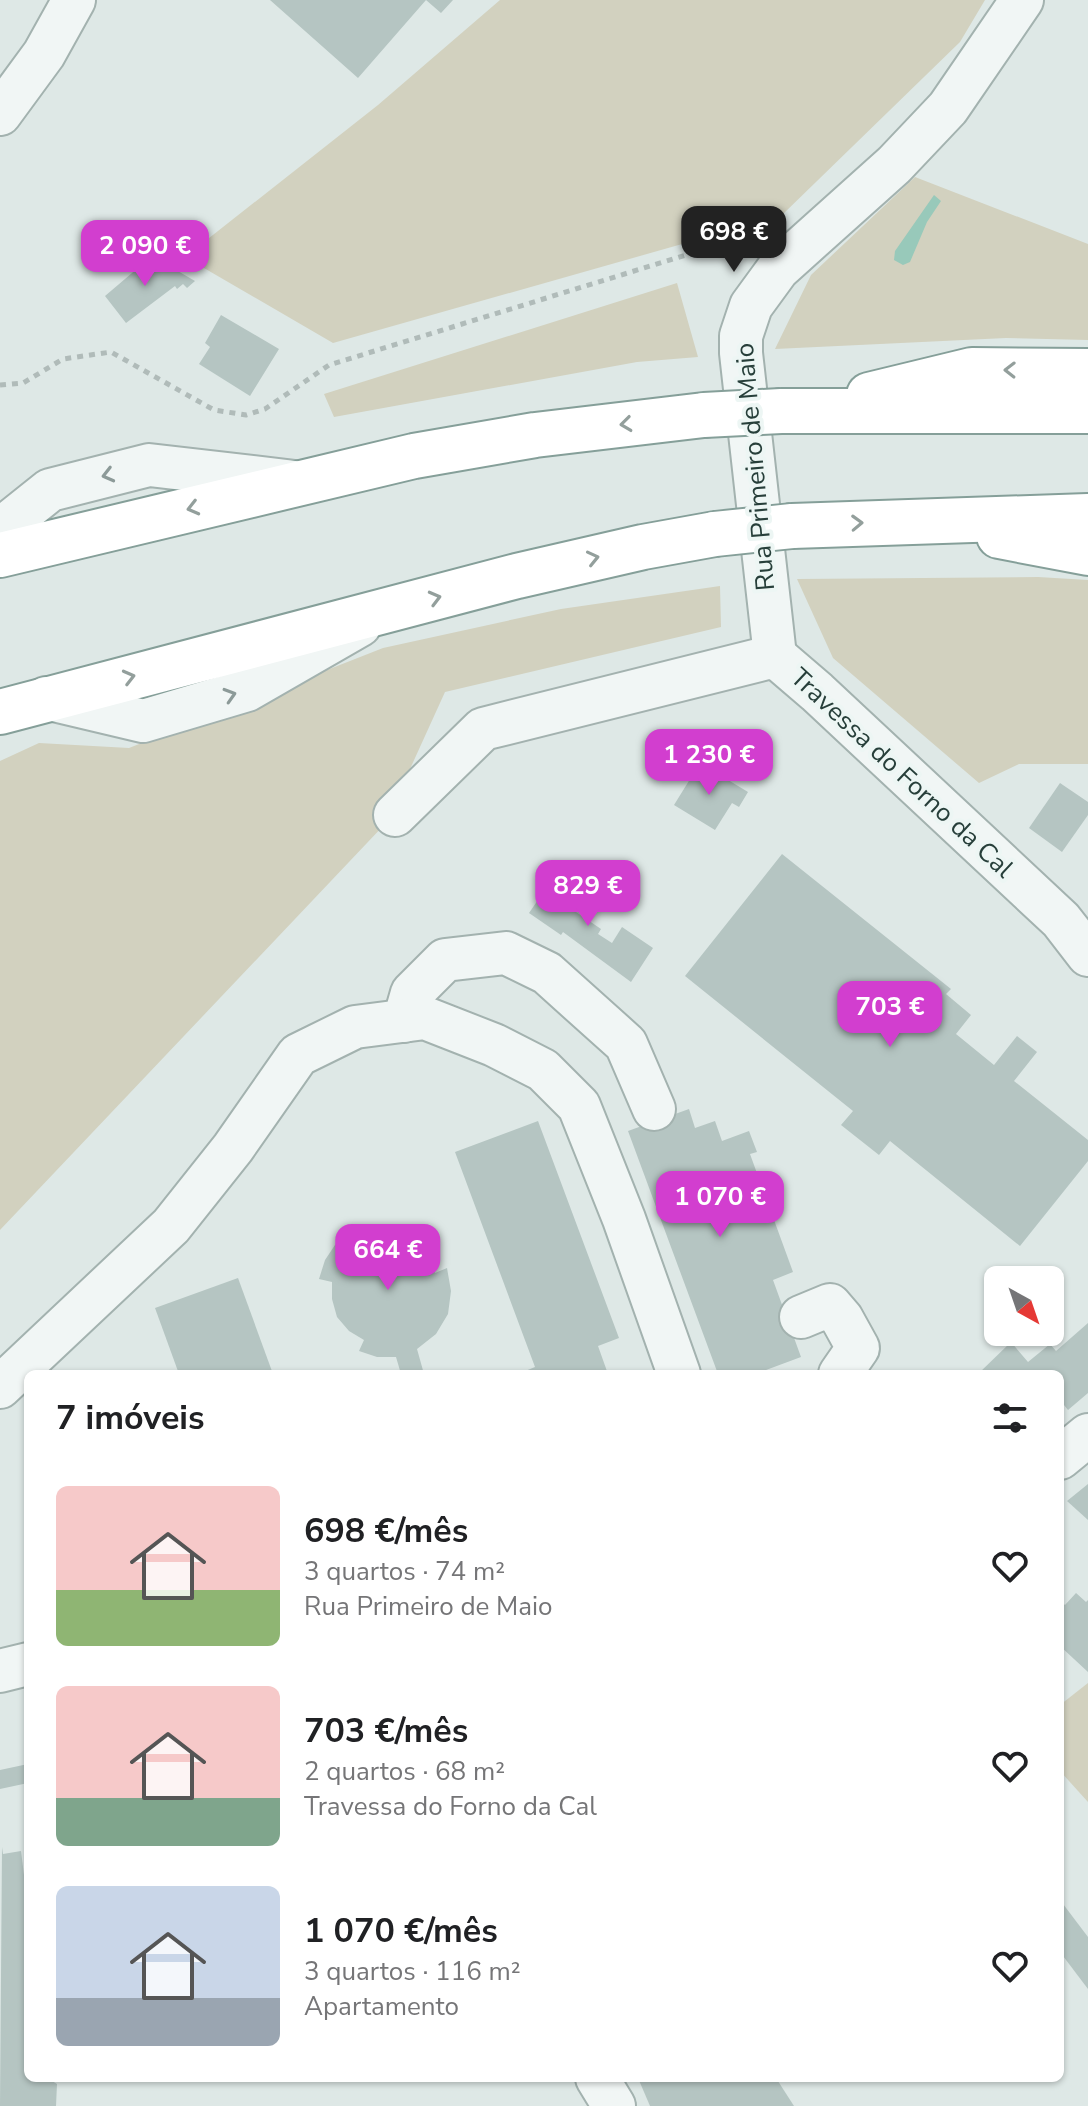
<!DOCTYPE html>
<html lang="pt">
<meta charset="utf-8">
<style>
body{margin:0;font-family:"Nunito Sans",sans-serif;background:#f2f2f2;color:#202124;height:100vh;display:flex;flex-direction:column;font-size:30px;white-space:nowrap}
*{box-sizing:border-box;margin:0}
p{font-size:26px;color:#757577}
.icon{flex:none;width:44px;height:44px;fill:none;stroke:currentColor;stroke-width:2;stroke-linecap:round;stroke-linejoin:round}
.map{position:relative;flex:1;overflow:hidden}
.side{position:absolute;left:24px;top:1370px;width:1040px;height:712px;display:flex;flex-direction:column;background:#fff;border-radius:12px;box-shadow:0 2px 6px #0004}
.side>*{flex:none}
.needle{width:52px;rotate:140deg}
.buttons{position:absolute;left:984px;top:1266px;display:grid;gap:16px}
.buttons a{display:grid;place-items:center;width:80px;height:80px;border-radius:12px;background:#fff;box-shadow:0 2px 6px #0004;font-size:40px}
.price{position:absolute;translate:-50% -68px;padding:0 18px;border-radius:16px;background:#d23ecf;color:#fff;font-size:26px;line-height:52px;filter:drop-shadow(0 2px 4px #0008)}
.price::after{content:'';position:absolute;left:50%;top:48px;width:24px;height:18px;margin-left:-12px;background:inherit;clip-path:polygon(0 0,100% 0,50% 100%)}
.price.active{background:#222;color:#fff}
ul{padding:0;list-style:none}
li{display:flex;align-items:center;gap:24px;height:200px;padding:0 32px}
li span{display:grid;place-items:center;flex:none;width:224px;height:160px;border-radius:12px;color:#555}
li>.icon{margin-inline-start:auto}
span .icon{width:96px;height:96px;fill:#fffc;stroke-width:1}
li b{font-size:34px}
h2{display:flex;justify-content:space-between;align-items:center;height:96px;padding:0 32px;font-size:34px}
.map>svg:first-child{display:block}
</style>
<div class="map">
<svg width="1088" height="2106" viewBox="0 0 1088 2106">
<rect width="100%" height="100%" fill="#dee8e6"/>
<g fill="#d2d1bf">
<path d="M 500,0 L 985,0 L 960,42 L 781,216 L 333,343 L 185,257 L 378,105 Z"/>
<path d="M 915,177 L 1088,244 L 1088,340 L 1006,338 L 775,349 L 811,275 Z"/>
<path d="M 677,283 L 698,357 L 637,362 L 334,417 L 324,394 Z"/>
<path d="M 1038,577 L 1088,580 L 1088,764 L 1019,764 L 979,783 L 833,658 L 797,579 Z"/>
<path d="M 720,586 L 721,627 L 445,692 L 385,824 L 0,1230 L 0,761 L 39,743 L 129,748 L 383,648 L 561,609 Z"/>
<path d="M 1088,1683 L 1088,1802 L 1060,1771 L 1060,1705 Z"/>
</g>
<path fill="#98c9ba" d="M 934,195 L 941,201 L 927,222 L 910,262 L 903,265 L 894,260 L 895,251 Z"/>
<g fill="#b5c5c2">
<path d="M 270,0 L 453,0 L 441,13 L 426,0 L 358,78 Z"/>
<path d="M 152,256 L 195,281 L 187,288 L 183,284 L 177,289 L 175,286 L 126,323 L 105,296 Z"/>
<path d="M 221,315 L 279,349 L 250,396 L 199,364 L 210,347 L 205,343 Z"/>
<path d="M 700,763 L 748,792 L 739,807 L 732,803 L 715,830 L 674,805 Z"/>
<path d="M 1060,783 L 1088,802 L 1088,815 L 1062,852 L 1029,828 Z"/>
<path d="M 782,854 L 951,989 L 946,994 L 971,1015 L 956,1034 L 994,1065 L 1017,1036 L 1037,1052 L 1014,1081 L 1088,1140 L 1088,1161 L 1020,1246 L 890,1141 L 879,1155 L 841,1125 L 853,1111 L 685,976 Z"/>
<path d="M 558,871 L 589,893 L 576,912 L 601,929 L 598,934 L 612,943 L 622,927 L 653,948 L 631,982 L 563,932 L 561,935 L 529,913 Z"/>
<path d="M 689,1109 L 695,1128 L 715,1121 L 722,1141 L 749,1131 L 757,1152 L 750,1154 L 793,1272 L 773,1280 L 801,1357 L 755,1374 L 718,1374 L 628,1131 Z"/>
<path d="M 538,1121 L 619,1338 L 598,1346 L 608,1374 L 518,1374 L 535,1367 L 455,1152 Z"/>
<path d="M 392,1224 L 416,1231 L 427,1238 L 419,1251 L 427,1258 L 435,1273 L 447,1268 L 451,1291 L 448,1314 L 436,1334 L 417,1349 L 424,1374 L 401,1374 L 396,1357 L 377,1357 L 359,1351 L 364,1340 L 349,1331 L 337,1317 L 332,1299 L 332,1282 L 319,1279 L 325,1260 L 335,1245 L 349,1233 L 365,1226 Z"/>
<path d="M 238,1278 L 273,1374 L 179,1374 L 155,1308 Z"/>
<path d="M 1088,1323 L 1088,1393 L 1068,1410 L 1060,1400 L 1060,1374 L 978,1374 L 1011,1342 L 1028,1362 L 1050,1344 L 1056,1351 Z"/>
<path d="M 1088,1484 L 1088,1520 L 1067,1501 Z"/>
<path d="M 1076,1593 L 1086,1602 L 1088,1600 L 1088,1672 L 1060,1646 L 1060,1601 L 1065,1605 Z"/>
<path d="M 28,1764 L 28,1783 L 0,1789 L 0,1770 Z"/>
<path d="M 2,1847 L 3,1854 L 21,1851 L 25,1883 L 28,1883 L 28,2078 L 47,2078 L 57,2084 L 56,2106 L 0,2106 Z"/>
<path d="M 1060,1900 L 1088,1937 L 1088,1989 L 1060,1952 Z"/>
<path d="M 638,2078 L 776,2078 L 794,2106 L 650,2106 Z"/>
</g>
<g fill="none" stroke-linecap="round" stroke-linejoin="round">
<g stroke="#a3b2af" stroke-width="46">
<g id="minor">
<path d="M 0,114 L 44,54 L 74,0"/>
<path d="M 0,530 L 50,490 L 149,465 L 295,482"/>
<path d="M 775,656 L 741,353 L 741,336 L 751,306 L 778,269 L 894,165 L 948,108 L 1022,0"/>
<path d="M 46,698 L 143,721 L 247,690 L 360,625"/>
<path d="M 395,815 L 483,729 L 775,656 L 817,692 L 1061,920 L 1088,955"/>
<path d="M 404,1021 L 412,993 L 445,960 L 506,953 L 547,973 L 626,1044 L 654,1109"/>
<path d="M 801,1317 L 830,1305 L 842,1319 L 858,1348 L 840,1374"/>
<path d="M 0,1387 L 171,1226 L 233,1148 L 298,1055 L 355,1027 L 425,1018 L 494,1045 L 543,1070 L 579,1106 L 624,1219 L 679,1374"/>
<path d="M 1060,1458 L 1088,1435"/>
<path d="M 0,1671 L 28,1664"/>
<path d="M 597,2078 L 614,2106"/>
</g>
</g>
<g stroke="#859f99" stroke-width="48">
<g id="highway">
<path d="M 869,395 L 972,370 L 1088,371"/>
<path d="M 781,411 L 1088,411"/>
<path d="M 792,526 L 1088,516"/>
<path d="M 999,536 L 1088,553"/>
<path d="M 0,555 L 414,456 L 535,435 L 704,415"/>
<path d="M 0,712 L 517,576 L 643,547 L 715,534"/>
</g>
</g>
<path stroke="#b0bbb9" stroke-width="5" stroke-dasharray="6 6" stroke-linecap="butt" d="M 0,385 L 23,383 L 63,359 L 111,352 L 214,410 L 246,415 L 265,409 L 329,365 L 686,255 L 732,248 L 745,254"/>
<use href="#minor" stroke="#f1f6f5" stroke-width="42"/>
<use href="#highway" stroke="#fff" stroke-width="44"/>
<g stroke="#859f99" stroke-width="48" stroke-linecap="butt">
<g id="highway-bridge">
<path d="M 704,415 L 781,411"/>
<path d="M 715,534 L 792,526"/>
</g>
</g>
<use href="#highway-bridge" stroke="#fff" stroke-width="44"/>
</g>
<defs><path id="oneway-chevron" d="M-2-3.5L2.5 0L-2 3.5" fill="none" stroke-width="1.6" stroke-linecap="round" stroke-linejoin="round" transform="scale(2)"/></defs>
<g stroke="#939f9c">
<use href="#oneway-chevron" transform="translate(1010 370) rotate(-179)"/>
<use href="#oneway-chevron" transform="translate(626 424) rotate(173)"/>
<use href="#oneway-chevron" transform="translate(193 508) rotate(166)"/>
<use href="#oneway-chevron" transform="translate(857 523) rotate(-2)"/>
<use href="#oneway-chevron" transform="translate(593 558) rotate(-13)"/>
<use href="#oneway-chevron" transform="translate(435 598) rotate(-15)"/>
<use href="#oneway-chevron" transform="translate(129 677) rotate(-14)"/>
</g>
<g stroke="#8c9a98">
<use href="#oneway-chevron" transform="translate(108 475) rotate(166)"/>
<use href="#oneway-chevron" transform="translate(230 695) rotate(-17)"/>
</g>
<g text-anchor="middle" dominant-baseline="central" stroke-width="8" stroke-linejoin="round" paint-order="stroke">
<g font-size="26" fill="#273f3a" stroke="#edf6f4">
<text transform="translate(755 467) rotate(-95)">Rua Primeiro de Maio</text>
<text transform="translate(902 773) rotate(43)">Travessa do Forno da Cal</text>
</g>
</g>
</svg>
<div class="buttons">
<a><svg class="needle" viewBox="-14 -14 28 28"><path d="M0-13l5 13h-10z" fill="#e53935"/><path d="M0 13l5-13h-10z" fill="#757577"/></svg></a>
</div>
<b class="price active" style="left:734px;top:274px">698 €</b>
<b class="price" style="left:145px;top:288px">2 090 €</b>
<b class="price" style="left:709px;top:797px">1 230 €</b>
<b class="price" style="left:588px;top:928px">829 €</b>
<b class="price" style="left:890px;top:1049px">703 €</b>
<b class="price" style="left:720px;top:1239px">1 070 €</b>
<b class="price" style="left:388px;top:1292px">664 €</b>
<section class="side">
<h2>7 imóveis<svg class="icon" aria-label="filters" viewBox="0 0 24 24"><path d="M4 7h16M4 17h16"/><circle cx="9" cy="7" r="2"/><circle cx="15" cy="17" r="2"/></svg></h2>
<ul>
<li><span style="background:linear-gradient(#f6c9c9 65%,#8fb573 0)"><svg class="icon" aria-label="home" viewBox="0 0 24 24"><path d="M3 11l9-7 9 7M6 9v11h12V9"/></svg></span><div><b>698 €/mês</b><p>3 quartos · 74 m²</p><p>Rua Primeiro de Maio</p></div><svg class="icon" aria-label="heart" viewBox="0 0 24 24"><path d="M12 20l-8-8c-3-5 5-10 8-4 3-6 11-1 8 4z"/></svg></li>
<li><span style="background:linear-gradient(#f6c9c9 70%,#7fa58c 0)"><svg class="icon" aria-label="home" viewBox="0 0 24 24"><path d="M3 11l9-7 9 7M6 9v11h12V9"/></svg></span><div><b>703 €/mês</b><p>2 quartos · 68 m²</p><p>Travessa do Forno da Cal</p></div><svg class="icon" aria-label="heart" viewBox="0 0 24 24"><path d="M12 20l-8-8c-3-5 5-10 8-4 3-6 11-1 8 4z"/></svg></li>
<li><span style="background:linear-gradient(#c9d6e8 70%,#9aa5b1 0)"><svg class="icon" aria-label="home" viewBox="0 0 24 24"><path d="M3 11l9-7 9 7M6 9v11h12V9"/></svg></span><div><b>1 070 €/mês</b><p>3 quartos · 116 m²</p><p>Apartamento</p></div><svg class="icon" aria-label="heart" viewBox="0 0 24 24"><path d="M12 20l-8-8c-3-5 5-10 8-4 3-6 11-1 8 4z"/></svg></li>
</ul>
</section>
</div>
